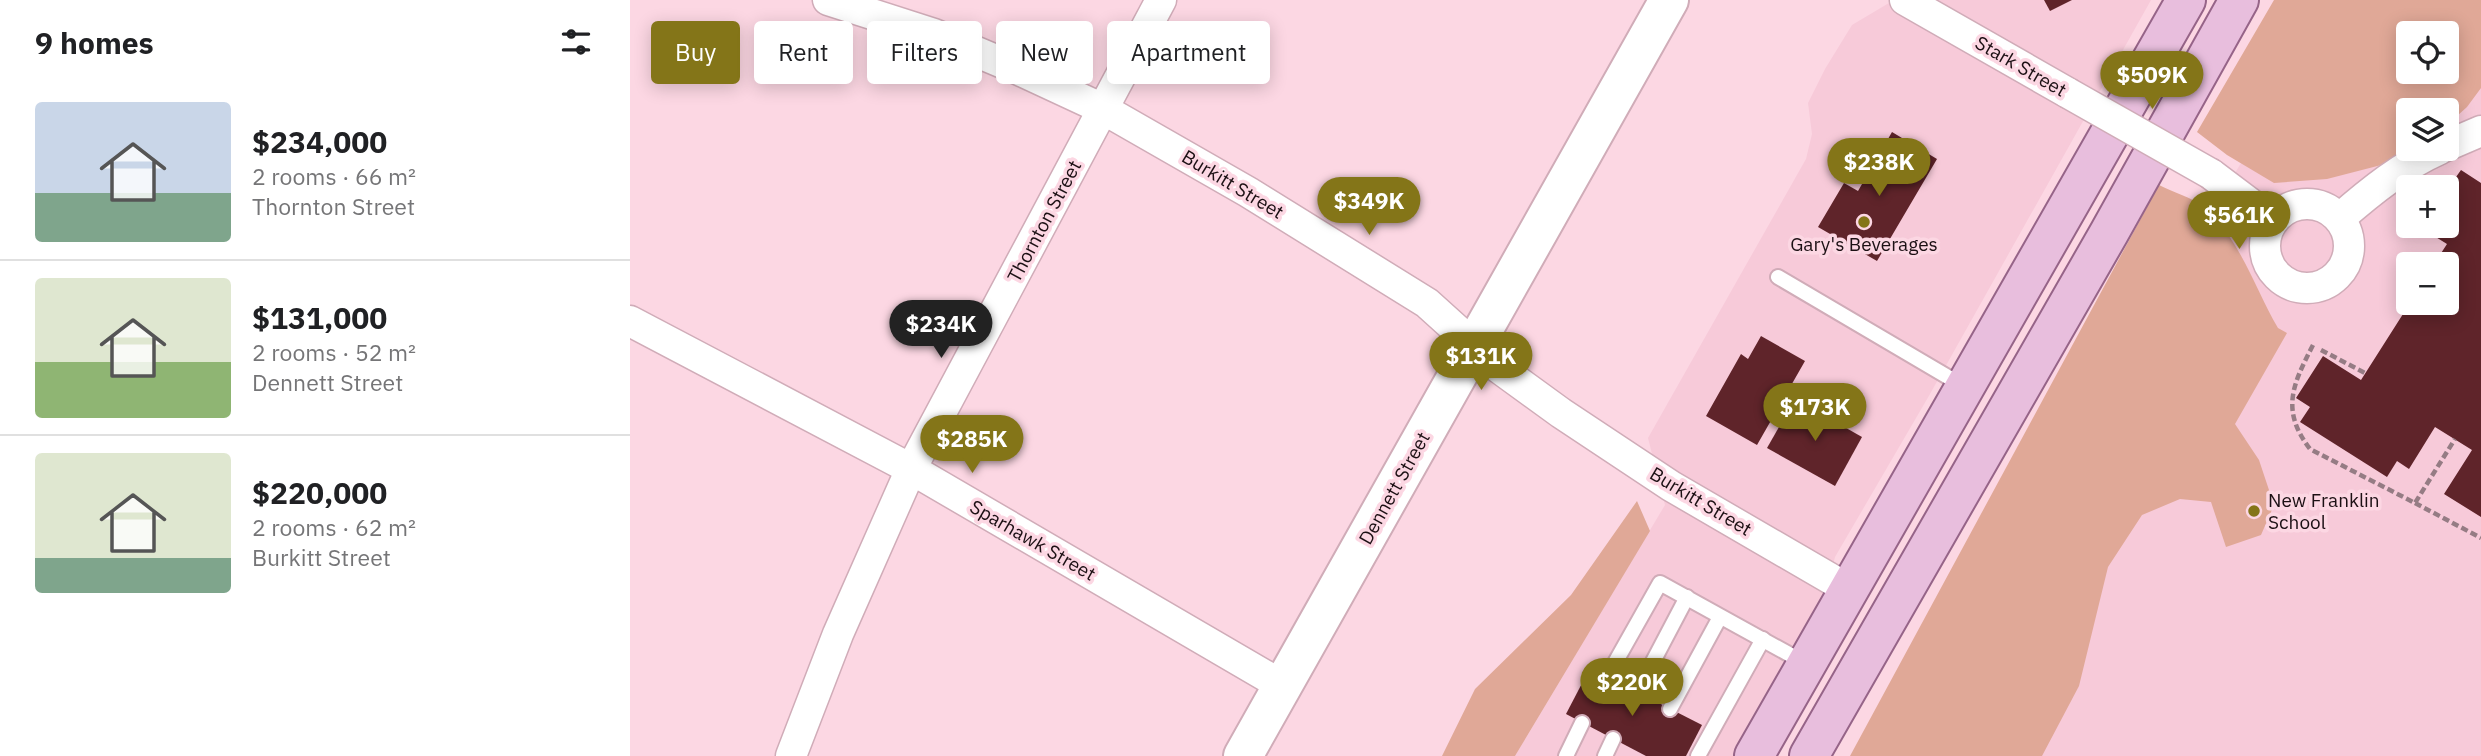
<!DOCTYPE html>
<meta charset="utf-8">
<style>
body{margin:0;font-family:"IBM Plex Sans",sans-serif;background:#f2f2f2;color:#202124;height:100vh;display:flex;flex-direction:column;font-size:26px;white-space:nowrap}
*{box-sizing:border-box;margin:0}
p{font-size:23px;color:#757577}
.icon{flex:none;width:38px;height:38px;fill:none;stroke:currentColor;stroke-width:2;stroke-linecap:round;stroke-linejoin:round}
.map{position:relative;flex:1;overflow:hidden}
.drawer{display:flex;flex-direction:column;background:#fff;width:630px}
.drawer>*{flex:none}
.banner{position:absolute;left:21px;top:21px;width:665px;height:63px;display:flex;gap:14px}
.fabs{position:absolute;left:1766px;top:21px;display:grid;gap:14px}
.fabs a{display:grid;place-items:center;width:63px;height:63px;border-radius:7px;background:#fff;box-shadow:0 4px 18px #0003;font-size:35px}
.price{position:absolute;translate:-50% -60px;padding:0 16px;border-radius:24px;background:#847518;color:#fff;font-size:23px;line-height:46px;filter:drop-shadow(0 2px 4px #0008)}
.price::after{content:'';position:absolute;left:50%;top:42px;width:21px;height:16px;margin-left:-10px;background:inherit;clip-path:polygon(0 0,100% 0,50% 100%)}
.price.selected{background:#222;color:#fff}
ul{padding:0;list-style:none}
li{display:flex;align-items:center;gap:21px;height:175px;padding:0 35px}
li+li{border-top:2px solid #e0e0e0}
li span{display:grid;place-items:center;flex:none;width:196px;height:140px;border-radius:7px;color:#555}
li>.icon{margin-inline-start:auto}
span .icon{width:84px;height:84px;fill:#fffc;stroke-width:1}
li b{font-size:30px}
h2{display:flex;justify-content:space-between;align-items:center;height:84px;padding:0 35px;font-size:30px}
.chip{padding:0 24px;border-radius:7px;background:#fff;box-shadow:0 4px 18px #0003;font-size:24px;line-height:63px}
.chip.selected{background:#847518;color:#fff}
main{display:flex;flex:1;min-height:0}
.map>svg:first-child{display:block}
</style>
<main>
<section class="drawer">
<h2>9 homes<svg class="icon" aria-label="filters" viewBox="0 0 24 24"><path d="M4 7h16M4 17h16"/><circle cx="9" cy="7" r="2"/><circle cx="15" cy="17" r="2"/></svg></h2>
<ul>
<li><span style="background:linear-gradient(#c9d6e8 65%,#7fa58c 0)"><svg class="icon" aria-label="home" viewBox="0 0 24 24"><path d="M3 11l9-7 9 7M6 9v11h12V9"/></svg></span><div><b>$234,000</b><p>2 rooms · 66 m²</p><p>Thornton Street</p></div></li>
<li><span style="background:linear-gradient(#dfe7d0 60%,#8fb573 0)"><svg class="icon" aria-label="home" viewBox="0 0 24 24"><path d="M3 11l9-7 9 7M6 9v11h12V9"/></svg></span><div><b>$131,000</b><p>2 rooms · 52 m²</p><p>Dennett Street</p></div></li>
<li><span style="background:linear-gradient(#dfe7d0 75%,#7fa58c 0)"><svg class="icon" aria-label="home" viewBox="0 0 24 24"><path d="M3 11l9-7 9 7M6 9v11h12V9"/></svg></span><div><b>$220,000</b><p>2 rooms · 62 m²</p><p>Burkitt Street</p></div></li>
</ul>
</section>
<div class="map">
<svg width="1851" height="756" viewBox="0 0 1851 756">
<rect width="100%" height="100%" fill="#fcd7e3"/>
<g fill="#f7cad9" fill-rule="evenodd">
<path d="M 1264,0 L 1521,0 L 1300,394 L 1205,557 L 1193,604 L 1104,756 L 885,756 L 1035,505 L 1018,438 L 1176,159 L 1182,134 L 1178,103 L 1195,69 L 1222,25 Z"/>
<path d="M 1711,0 L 1851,0 L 1851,756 L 1343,756 L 1270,719 ZM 1778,33 L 1816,33 L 1816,72 L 1778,72 ZM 1778,110 L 1816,110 L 1816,149 L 1778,149 ZM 1778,187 L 1816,187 L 1816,226 L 1778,226 ZM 1778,264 L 1816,264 L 1816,303 L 1778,303 Z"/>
</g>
<g fill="#e0a897" fill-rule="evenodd">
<path d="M 1644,0 L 1851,0 L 1851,88 L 1837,107 L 1817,125 L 1816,110 L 1778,110 L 1778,149 L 1784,149 L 1759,163 L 1697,179 L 1644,183 L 1597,155 L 1567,132 ZM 1778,33 L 1816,33 L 1816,72 L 1778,72 Z"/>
<path d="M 1529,185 C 1542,192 1562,197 1573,207 C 1609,236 1625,289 1648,328 L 1657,333 L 1605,424 L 1629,460 L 1644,505 L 1631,535 L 1596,547 L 1581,502 L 1550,499 L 1512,515 L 1478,567 L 1449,686 L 1412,756 L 1220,756 Z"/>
<path d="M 1007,501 L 1020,531 L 885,756 L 812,756 L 845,689 L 941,595 Z"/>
</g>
<g fill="#5f242a">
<path d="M 1414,0 L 1442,0 L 1420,11 Z"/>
<path d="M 1262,132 L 1307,159 L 1247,261 L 1188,227 L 1214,183 L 1228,191 Z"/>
<path d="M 1831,170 L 1851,183 L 1851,517 L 1814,494 L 1842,450 L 1805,427 L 1779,469 L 1767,461 L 1757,477 L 1670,422 L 1680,407 L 1666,398 L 1693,356 L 1731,380 L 1780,303 L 1816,303 L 1816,264 L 1804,264 L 1817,244 L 1788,226 L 1816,226 L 1816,187 L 1802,187 L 1808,177 L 1821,184 Z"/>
<path d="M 1131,336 L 1175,361 L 1127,445 L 1076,416 L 1111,354 L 1118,359 Z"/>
<path d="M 1165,399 L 1232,437 L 1205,486 L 1137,448 Z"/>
<path d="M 960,668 L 1072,725 L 1056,756 L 1016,756 L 936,714 Z"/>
</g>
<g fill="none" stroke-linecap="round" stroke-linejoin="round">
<g stroke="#d0acb8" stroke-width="18">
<g id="lane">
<path d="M 1148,277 L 1335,387"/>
<path d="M 977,677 L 1030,583 L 1175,663"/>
<path d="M 1007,692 L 1057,597"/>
<path d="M 1040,709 L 1090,617"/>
<path d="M 936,756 L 952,723"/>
<path d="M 975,756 L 983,739"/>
<path d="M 1068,756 L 1133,639"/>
</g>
</g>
<g stroke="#d0acb8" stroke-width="33">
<g id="street">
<path d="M 198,0 L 304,34 L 387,69 L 473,109 L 618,192 L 797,303 L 869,368 L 931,413 L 1041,486 L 1220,590"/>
<path d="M 1275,0 L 1438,93"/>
<path d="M 1816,146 L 1851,131"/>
<path d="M 1581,174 L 1642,220"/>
<circle cx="1677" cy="246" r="42"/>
<path d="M 1710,218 C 1741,191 1772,166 1810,149"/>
<path d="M 0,321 L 281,469 L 653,686"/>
<path d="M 161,756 L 208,634 L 281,469 L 531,0"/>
</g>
</g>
<g stroke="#d0acb8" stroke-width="42">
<path id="secondary" d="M 613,756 L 1039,0"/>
</g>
<g stroke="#966488" stroke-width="42">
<g id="primary">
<path d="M 1124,756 L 1556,0"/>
<path d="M 1179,756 L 1479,233 L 1609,0"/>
</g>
</g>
<g stroke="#957c84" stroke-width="4.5" stroke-dasharray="7 3.5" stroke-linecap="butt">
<path d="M 1683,345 C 1663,384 1650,410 1680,449 L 1785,503 L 1825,439"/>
<path d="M 1691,350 L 1735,373"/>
<path d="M 1785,503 L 1851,538"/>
</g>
<use href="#lane" stroke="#fff" stroke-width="14"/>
<use href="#street" stroke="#fff" stroke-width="30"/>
<use href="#secondary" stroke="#fff" stroke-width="38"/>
<use href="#primary" stroke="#e8bedd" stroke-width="38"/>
<g stroke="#d0acb8" stroke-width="33" stroke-linecap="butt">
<path id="street-bridge" d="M 1438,93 L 1581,174"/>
</g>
<use href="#street-bridge" stroke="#fff" stroke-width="30"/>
</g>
<g fill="#847518" stroke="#fcd7e3" stroke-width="2.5">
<circle cx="1234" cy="222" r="7"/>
<circle cx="1624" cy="511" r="7"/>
</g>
<g text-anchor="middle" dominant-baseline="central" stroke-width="7" stroke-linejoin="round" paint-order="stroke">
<g font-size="19" fill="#1c1014" stroke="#fcd7e3">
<text transform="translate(1391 66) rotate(30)">Stark Street</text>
<text transform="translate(603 184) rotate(31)">Burkitt Street</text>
<text transform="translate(414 221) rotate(-62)">Thornton Street</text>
<text transform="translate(764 488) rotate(-61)">Dennett Street</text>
<text transform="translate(1071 501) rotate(31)">Burkitt Street</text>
<text transform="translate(403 540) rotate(30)">Sparhawk Street</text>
</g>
<g font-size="19" fill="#1c1014" stroke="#fcd7e3">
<text x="1234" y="244">Gary's Beverages</text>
<text x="1638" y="500" text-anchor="start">New Franklin<tspan x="1638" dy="22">School</tspan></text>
</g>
</g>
</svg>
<div class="fabs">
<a><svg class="icon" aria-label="locate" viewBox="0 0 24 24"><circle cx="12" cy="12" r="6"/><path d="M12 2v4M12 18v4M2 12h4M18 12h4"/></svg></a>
<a><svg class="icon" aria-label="layers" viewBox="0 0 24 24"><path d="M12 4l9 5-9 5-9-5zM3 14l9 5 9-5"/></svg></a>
<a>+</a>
<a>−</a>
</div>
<b class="price" style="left:1522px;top:111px">$509K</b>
<b class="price" style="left:1249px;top:198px">$238K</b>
<b class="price" style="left:739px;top:237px">$349K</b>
<b class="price" style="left:1609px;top:251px">$561K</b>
<b class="price selected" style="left:311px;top:360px">$234K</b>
<b class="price" style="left:851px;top:392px">$131K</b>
<b class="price" style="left:1185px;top:443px">$173K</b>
<b class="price" style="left:342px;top:475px">$285K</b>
<b class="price" style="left:1002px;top:718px">$220K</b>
<div class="banner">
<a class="chip selected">Buy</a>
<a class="chip">Rent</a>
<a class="chip">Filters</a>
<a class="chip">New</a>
<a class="chip">Apartment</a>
</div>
</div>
</main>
